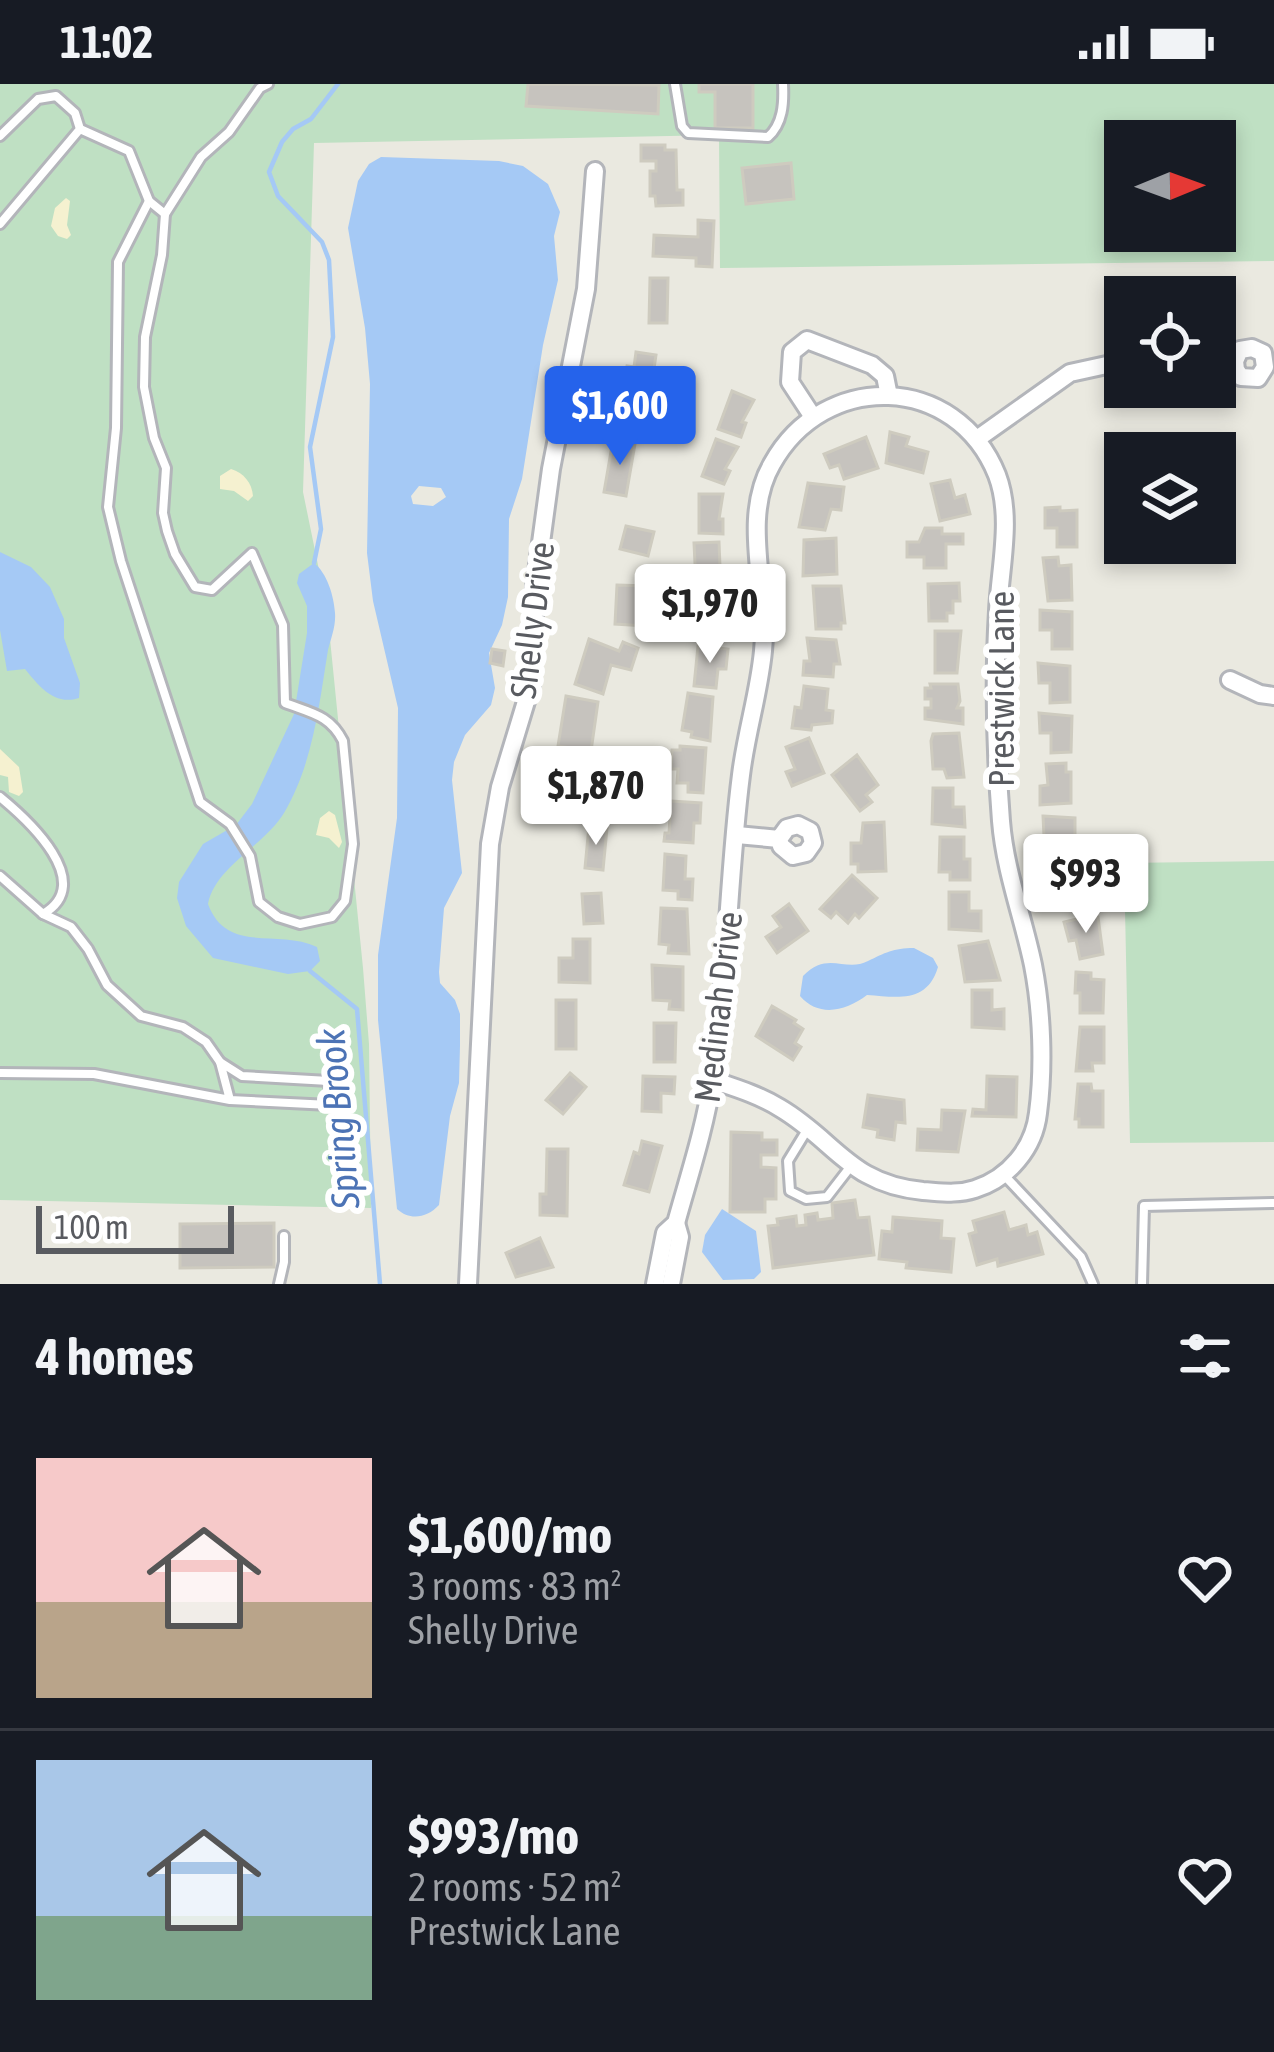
<!DOCTYPE html>
<meta charset="utf-8">
<style>
body{margin:0;font-family:"Asap Condensed",sans-serif;background:#242831;color:#f1f3f6;height:100vh;display:flex;flex-direction:column;font-size:45px;white-space:nowrap}
*{box-sizing:border-box;margin:0}
p{font-size:39px;color:#9ea1a6}
.icon{flex:none;width:66px;height:66px;fill:none;stroke:currentColor;stroke-width:2;stroke-linecap:round;stroke-linejoin:round}
.map{position:relative;height:1200px;overflow:hidden}
.sheet{display:flex;flex-direction:column;background:#171b24;flex:1}
.sheet>*{flex:none}
.needle{width:78px;rotate:89deg}
.fabs{position:absolute;left:1104px;top:36px;display:grid;gap:24px}
.fabs a{display:grid;place-items:center;width:132px;height:132px;border-radius:0px;background:#171b24;box-shadow:0 6px 18px #0003;font-size:60px}
.scale{position:absolute;left:36px;bottom:30px;width:198px;box-sizing:border-box;padding-left:12px;border:6px solid #595b60;border-top:0;font-size:33px;line-height:42px;white-space:nowrap;color:#595b60;-webkit-text-stroke:9px #fff;paint-order:stroke}
.price{position:absolute;translate:-50% -102px;padding:0 27px;border-radius:12px;background:#fff;color:#222;font-size:39px;line-height:78px;filter:drop-shadow(0 3px 6px #0008)}
.price::after{content:'';position:absolute;left:50%;top:72px;width:36px;height:27px;margin-left:-18px;background:inherit;clip-path:polygon(0 0,100% 0,50% 100%)}
.price.selected{background:#2563eb;color:#fff}
ul{padding:0;list-style:none}
li{display:flex;align-items:center;gap:36px;height:300px;padding:0 36px}
li+li{border-top:3px solid #363941}
li span{display:grid;place-items:center;flex:none;width:336px;height:240px;border-radius:0px;color:#555}
li>.icon{margin-inline-start:auto}
span .icon{width:144px;height:144px;fill:#fffc;stroke-width:1}
li b{font-size:51px}
h2{display:flex;justify-content:space-between;align-items:center;height:144px;padding:0 36px;font-size:51px}
.status{display:flex;justify-content:space-between;align-items:center;height:84px;padding:0 60px;background:#171b24;direction:ltr}
.status svg{height:33px;fill:currentColor}
.map>svg:first-child{display:block}
</style>
<div class="status"><b>11:02</b><svg viewBox="0 0 49 12"><path d="M0 12V9h3v3zM5 12V6h3v6zM10 12V3h3v9zM15 12V0h3v12zM26 1h20v11H26zM47 4h2v5h-2z"/></svg></div>
<div class="map">
<svg width="1274" height="1200" viewBox="0 0 1274 1200">
<rect width="100%" height="100%" fill="#eae9e0"/>
<g fill="#bfe0c3" fill-rule="evenodd">
<path d="M 0,0 L 1274,0 L 1274,177 L 720,184 L 719,51 L 314,59 L 303,408 L 327,525 L 363,884 L 369,960 L 371,1124 L 0,1116 ZM 1125,57 L 1215,57 L 1215,147 L 1125,147 Z"/>
<path d="M 1274,777 L 1274,1058 L 1130,1059 L 1124,779 Z"/>
</g>
<g fill="#f5f1d0">
<path d="M 66,114 L 70,117 L 67,141 L 71,151 L 67,155 L 58,152 L 51,142 L 55,124 Z"/>
<path d="M 231,385 C 244,389 252,399 253,412 L 248,417 L 234,407 L 220,405 L 220,392 Z"/>
<path d="M 0,665 L 19,683 L 23,708 L 19,712 L 9,708 L 8,693 L 0,691 Z"/>
<path d="M 329,727 L 335,731 L 342,758 L 339,764 L 329,754 L 316,751 L 320,734 Z"/>
</g>
<g fill="#a5c9f5" fill-rule="evenodd">
<path d="M 381,73 L 499,77 L 523,82 L 548,100 L 560,128 L 554,152 L 558,196 L 543,261 L 522,395 L 509,435 L 508,513 L 502,541 L 489,569 L 495,604 L 491,621 L 465,651 L 454,678 L 452,696 L 462,789 L 444,824 L 439,888 L 440,899 L 455,916 L 460,930 L 460,962 L 459,999 L 450,1032 L 439,1121 C 427,1134 410,1137 397,1125 L 378,936 L 378,871 L 397,734 L 398,624 L 373,517 L 367,469 L 370,300 L 365,244 L 348,144 L 358,97 L 369,80 ZM 419,402 L 441,404 L 446,413 L 433,422 L 413,420 L 411,412 Z"/>
<path d="M 0,468 L 31,483 L 50,503 L 64,535 L 64,554 L 80,599 L 79,614 C 54,622 39,602 25,585 L 7,587 L 0,546 Z"/>
<path d="M 314,479 C 327,489 334,512 335,529 C 336,542 331,554 328,566 C 319,621 313,680 284,729 C 265,761 215,783 208,820 C 227,871 278,844 317,863 L 320,877 L 310,887 L 288,890 L 213,874 L 186,842 L 177,814 L 179,798 L 203,760 L 236,741 L 252,720 L 294,630 L 307,549 L 307,522 L 297,499 L 299,490 Z"/>
<path d="M 914,864 L 933,874 L 938,883 C 927,920 897,913 867,911 C 846,927 819,934 800,912 L 803,892 C 828,866 845,889 868,877 C 885,869 893,864 914,864 Z"/>
<path d="M 722,1125 L 756,1147 L 761,1188 L 754,1195 L 723,1196 L 702,1168 L 705,1151 Z"/>
</g>
<g fill="none" stroke-linecap="round" stroke-linejoin="round">
<g stroke="#a5c9f5" stroke-width="4.5">
<path d="M 314,479 L 321,445 L 310,363 L 333,253 L 329,176 L 322,158 L 278,112 L 269,88 L 282,58 L 293,45 L 311,35 L 338,0"/>
<path d="M 310,887 L 357,925 L 380,1200"/>
</g>
</g>
<g fill="#c6c3be" stroke="#cecbbf" stroke-width="3">
<path d="M 528,0 L 659,1 L 658,30 L 526,22 Z"/>
<path d="M 699,0 L 753,0 L 753,44 L 715,44 L 715,8 L 699,8 Z"/>
<path d="M 641,61 L 665,61 L 665,66 L 676,66 L 677,106 L 683,106 L 683,121 L 656,122 L 655,112 L 650,112 L 650,87 L 656,87 L 656,77 L 641,77 Z"/>
<path d="M 791,79 L 794,115 L 746,120 L 742,84 Z"/>
<path d="M 698,136 L 714,137 L 712,183 L 696,182 L 696,174 L 653,172 L 654,151 L 698,153 Z"/>
<path d="M 650,194 L 668,194 L 667,239 L 649,239 Z"/>
<path d="M 636,268 L 656,271 L 647,332 L 626,329 L 631,293 L 625,292 L 627,282 L 634,283 Z"/>
<path d="M 732,307 L 754,316 L 742,338 L 746,339 L 741,353 L 718,345 Z"/>
<path d="M 890,348 L 909,353 L 906,362 L 928,368 L 923,389 L 886,379 Z"/>
<path d="M 866,353 L 878,384 L 844,395 L 839,381 L 830,384 L 824,370 Z"/>
<path d="M 716,355 L 738,363 L 725,385 L 730,387 L 724,400 L 702,392 Z"/>
<path d="M 613,356 L 635,360 L 626,412 L 604,408 Z"/>
<path d="M 950,396 L 955,414 L 965,411 L 970,430 L 940,437 L 931,400 Z"/>
<path d="M 808,399 L 844,403 L 841,426 L 831,425 L 825,446 L 799,443 Z"/>
<path d="M 699,410 L 723,410 L 719,435 L 723,435 L 723,450 L 699,449 Z"/>
<path d="M 1060,423 L 1060,427 L 1077,426 L 1077,463 L 1057,463 L 1057,444 L 1045,444 L 1045,424 Z"/>
<path d="M 626,442 L 654,448 L 648,472 L 620,465 Z"/>
<path d="M 925,444 L 942,444 L 942,450 L 963,450 L 963,460 L 946,460 L 946,484 L 924,484 L 924,473 L 907,473 L 907,458 L 919,458 Z"/>
<path d="M 836,454 L 837,490 L 803,492 L 804,456 Z"/>
<path d="M 719,458 L 720,483 L 726,482 L 726,500 L 696,501 L 694,459 Z"/>
<path d="M 1058,473 L 1059,482 L 1071,481 L 1072,516 L 1048,517 L 1043,474 Z"/>
<path d="M 959,499 L 960,517 L 953,517 L 953,529 L 947,529 L 947,537 L 929,537 L 928,500 Z"/>
<path d="M 617,501 L 647,502 L 645,542 L 615,540 Z"/>
<path d="M 813,502 L 841,502 L 845,539 L 841,539 L 841,545 L 816,545 Z"/>
<path d="M 729,512 L 725,552 L 695,553 L 690,518 L 713,518 L 713,513 Z"/>
<path d="M 1040,526 L 1072,528 L 1072,565 L 1052,565 L 1052,546 L 1040,546 Z"/>
<path d="M 935,547 L 961,547 L 957,589 L 935,589 Z"/>
<path d="M 807,554 L 836,556 L 840,580 L 834,580 L 833,593 L 803,591 L 804,577 L 810,577 Z"/>
<path d="M 589,555 L 619,567 L 623,558 L 638,564 L 631,586 L 611,581 L 603,610 L 575,600 Z"/>
<path d="M 698,562 L 728,565 L 726,585 L 718,585 L 716,604 L 694,602 Z"/>
<path d="M 492,565 L 505,567 L 503,582 L 490,579 Z"/>
<path d="M 1038,579 L 1070,582 L 1070,618 L 1050,619 L 1050,599 L 1039,599 Z"/>
<path d="M 930,600 L 958,600 L 960,617 L 957,624 L 963,624 L 963,640 L 925,635 L 925,624 L 931,624 L 931,615 L 925,615 L 925,604 L 931,604 Z"/>
<path d="M 804,602 L 828,605 L 826,626 L 833,627 L 832,639 L 812,641 L 811,646 L 792,644 L 795,623 L 801,624 Z"/>
<path d="M 688,609 L 713,613 L 710,657 L 691,653 L 692,648 L 682,646 Z"/>
<path d="M 566,612 L 598,618 L 591,667 L 558,662 Z"/>
<path d="M 1039,629 L 1072,632 L 1071,668 L 1051,669 L 1051,649 L 1040,649 Z"/>
<path d="M 959,649 L 964,693 L 947,694 L 944,685 L 933,685 L 931,657 L 933,650 Z"/>
<path d="M 809,654 L 824,689 L 792,702 L 786,688 L 795,685 L 786,663 Z"/>
<path d="M 680,662 L 706,664 L 703,709 L 688,708 L 688,699 L 677,699 L 678,685 L 671,685 L 672,666 L 680,666 Z"/>
<path d="M 857,671 L 878,701 L 866,711 L 872,718 L 860,727 L 832,691 Z"/>
<path d="M 554,674 L 574,677 L 573,683 L 588,686 L 583,716 L 576,715 L 575,723 L 549,718 Z"/>
<path d="M 1066,679 L 1066,688 L 1071,688 L 1071,719 L 1040,721 L 1040,702 L 1048,701 L 1046,680 Z"/>
<path d="M 933,704 L 953,704 L 953,723 L 964,723 L 965,743 L 932,740 Z"/>
<path d="M 671,717 L 701,719 L 700,739 L 694,739 L 693,759 L 664,757 L 665,749 L 669,749 Z"/>
<path d="M 1043,732 L 1075,734 L 1075,771 L 1055,771 L 1055,752 L 1044,752 Z"/>
<path d="M 884,738 L 886,787 L 858,788 L 858,780 L 851,780 L 851,759 L 861,759 L 863,739 Z"/>
<path d="M 589,742 L 607,744 L 603,786 L 585,784 Z"/>
<path d="M 940,753 L 964,753 L 964,775 L 970,775 L 970,796 L 950,796 L 950,788 L 939,788 Z"/>
<path d="M 665,770 L 686,772 L 685,795 L 693,795 L 692,816 L 678,815 L 678,807 L 663,806 Z"/>
<path d="M 1082,784 L 1090,819 L 1072,824 L 1066,804 L 1055,807 L 1051,792 Z"/>
<path d="M 852,791 L 877,814 L 859,834 L 855,830 L 848,839 L 836,828 L 831,834 L 820,825 Z"/>
<path d="M 949,808 L 969,808 L 969,827 L 981,827 L 981,847 L 949,845 Z"/>
<path d="M 601,809 L 603,839 L 584,840 L 582,810 Z"/>
<path d="M 789,820 L 808,847 L 777,869 L 766,853 L 781,843 L 773,832 Z"/>
<path d="M 661,824 L 687,825 L 689,870 L 668,869 L 669,861 L 659,860 Z"/>
<path d="M 1085,833 L 1098,833 L 1103,870 L 1080,875 L 1076,856 L 1069,857 L 1064,838 Z"/>
<path d="M 573,855 L 590,855 L 590,899 L 559,898 L 559,874 L 573,874 Z"/>
<path d="M 988,857 L 1000,896 L 965,898 L 959,862 Z"/>
<path d="M 652,881 L 683,883 L 683,926 L 669,925 L 670,917 L 653,916 Z"/>
<path d="M 1076,888 L 1091,889 L 1091,895 L 1104,896 L 1103,929 L 1080,929 L 1080,909 L 1075,909 Z"/>
<path d="M 972,906 L 992,906 L 992,926 L 1004,925 L 1004,945 L 972,943 Z"/>
<rect x="556" y="916" width="20" height="49"/>
<path d="M 772,922 L 796,936 L 794,939 L 803,945 L 795,959 L 801,963 L 793,976 L 756,952 Z"/>
<path d="M 654,939 L 676,939 L 675,978 L 654,978 Z"/>
<path d="M 1080,943 L 1104,943 L 1104,979 L 1092,979 L 1093,987 L 1076,987 Z"/>
<path d="M 570,989 L 586,1003 L 563,1030 L 546,1016 Z"/>
<path d="M 643,992 L 675,993 L 674,1010 L 661,1009 L 661,1028 L 642,1027 Z"/>
<path d="M 987,992 L 1017,993 L 1016,1033 L 972,1032 L 973,1025 L 986,1026 Z"/>
<path d="M 1078,1000 L 1091,1000 L 1092,1007 L 1103,1007 L 1103,1043 L 1079,1043 L 1079,1035 L 1075,1035 Z"/>
<path d="M 868,1011 L 904,1016 L 905,1039 L 896,1038 L 894,1056 L 877,1053 L 878,1046 L 863,1043 Z"/>
<path d="M 942,1026 L 965,1027 L 958,1068 L 917,1066 L 918,1045 L 941,1046 Z"/>
<path d="M 731,1048 L 762,1049 L 762,1056 L 777,1056 L 777,1071 L 761,1071 L 761,1083 L 776,1084 L 776,1115 L 765,1115 L 765,1128 L 730,1128 Z"/>
<path d="M 642,1057 L 662,1062 L 649,1108 L 624,1101 L 634,1068 L 639,1070 Z"/>
<path d="M 547,1065 L 568,1065 L 567,1132 L 540,1131 L 540,1110 L 546,1110 Z"/>
<path d="M 855,1116 L 858,1134 L 869,1133 L 874,1171 L 773,1184 L 768,1142 L 778,1141 L 777,1135 L 796,1132 L 797,1142 L 806,1141 L 805,1131 L 817,1129 L 818,1136 L 833,1134 L 832,1119 Z"/>
<path d="M 1004,1128 L 1009,1146 L 1026,1141 L 1028,1151 L 1037,1148 L 1043,1170 L 998,1182 L 997,1175 L 977,1181 L 969,1150 L 976,1148 L 973,1137 Z"/>
<path d="M 893,1133 L 942,1137 L 941,1154 L 954,1155 L 951,1188 L 906,1184 L 907,1178 L 879,1175 L 882,1147 L 892,1148 Z"/>
<path d="M 274,1139 L 274,1183 L 180,1184 L 180,1140 Z"/>
<path d="M 540,1154 L 553,1183 L 516,1193 L 506,1169 Z"/>
</g>
<g fill="none" stroke-linecap="round" stroke-linejoin="round">
<g stroke="#b3b5ba" stroke-width="14">
<g id="lane">
<path d="M 675,0 L 682,42 L 688,49 L 768,53 C 783,40 784,19 783,0"/>
<path d="M 80,45 L 129,67 L 149,117 L 165,130 L 201,73 L 229,48 L 260,4 L 268,0"/>
<path d="M 0,52 L 38,15 L 56,12 L 75,29 L 80,45 L 0,140"/>
<path d="M 149,117 L 118,178 L 116,344 L 108,423 L 121,477 L 200,718 L 230,740 L 250,772 L 259,818 L 278,833 L 300,840 L 332,833 L 345,817 L 353,760 L 343,657 C 330,631 311,629 285,619 L 283,541 L 252,469 L 212,506 L 195,503 L 175,470 L 167,447 L 163,429 L 166,384 L 154,354 L 144,303 L 145,253 L 162,171 L 165,130"/>
<path d="M 0,713 C 28,736 97,799 43,830 L 0,792"/>
<path d="M 43,830 L 71,843 L 88,865 L 107,901 L 141,932 L 183,943 L 206,958 L 220,978"/>
<path d="M 0,989 L 94,990 L 230,1016 L 330,1021 L 329,997 L 242,992 L 220,978 L 230,1016"/>
<path d="M 807,1046 L 788,1077 L 790,1107 L 806,1115 L 827,1113 L 851,1082"/>
<path d="M 1003,1090 L 1081,1173 L 1093,1200"/>
<path d="M 279,1200 L 284,1178 L 284,1152"/>
<path d="M 1142,1200 L 1144,1122 L 1274,1119"/>
</g>
</g>
<g stroke="#b3b5ba" stroke-width="22">
<g id="street">
<path d="M 1215,288 L 1236,286 L 1241,293 L 1258,294 L 1265,283 L 1263,269 L 1252,264 L 1240,266 L 1235,277 L 1236,286"/>
<path d="M 813,333 L 790,298 L 792,268 L 807,256 L 872,281 L 885,292 L 889,312"/>
<path d="M 977,355 L 1070,289 L 1125,277"/>
<path d="M 1230,596 L 1260,610 L 1274,612"/>
<path d="M 737,751 L 779,755 L 781,762 L 793,772 L 806,769 L 813,759 L 810,747 L 798,741 L 787,744 L 779,755"/>
<path d="M 468,1200 L 490,760 L 500,703 L 531,601 L 535,503 L 551,385 L 586,205 L 595,87"/>
<path d="M 655,1200 L 665,1149 L 676,1139 C 689,1092 705,1044 712,996 C 728,895 728,792 741,691 C 746,649 759,609 763,567 C 769,507 740,435 772,380 C 824,286 956,289 997,391 C 1013,433 1000,483 998,527 C 994,592 996,672 1001,737 C 1005,787 1023,833 1033,881 C 1042,927 1044,983 1038,1029 C 1034,1064 1009,1094 975,1105 C 957,1111 940,1108 923,1107 C 849,1100 836,1057 780,1024 C 759,1011 736,1004 712,996"/>
<path d="M 671,1200 L 680,1153 L 676,1139"/>
</g>
</g>
<use href="#lane" stroke="#fff" stroke-width="8"/>
<use href="#street" stroke="#fff" stroke-width="16"/>
</g>
<g text-anchor="middle" dominant-baseline="central" stroke-width="12" stroke-linejoin="round" paint-order="stroke">
<g font-size="36" fill="#595b60" stroke="#fff">
<text transform="translate(532 536) rotate(-83)">Shelly Drive</text>
<text transform="translate(1001 605) rotate(-90)">Prestwick Lane</text>
<text transform="translate(718 923) rotate(-83)">Medinah Drive</text>
</g>
<g font-size="39" font-style="italic" fill="#4c73b5" stroke="#fff">
<text transform="translate(338 1035) rotate(-95)">Spring Brook</text>
</g>
</g>
</svg>
<div class="fabs">
<a><svg class="needle" viewBox="-14 -14 28 28"><path d="M0-13l5 13h-10z" fill="#e53935"/><path d="M0 13l5-13h-10z" fill="#9ea1a6"/></svg></a>
<a><svg class="icon" aria-label="locate" viewBox="0 0 24 24"><circle cx="12" cy="12" r="6"/><path d="M12 2v4M12 18v4M2 12h4M18 12h4"/></svg></a>
<a><svg class="icon" aria-label="layers" viewBox="0 0 24 24"><path d="M12 4l9 5-9 5-9-5zM3 14l9 5 9-5"/></svg></a>
</div>
<div class="scale">100 m</div>
<b class="price selected" style="left:620px;top:384px">$1,600</b>
<b class="price" style="left:710px;top:582px">$1,970</b>
<b class="price" style="left:596px;top:764px">$1,870</b>
<b class="price" style="left:1086px;top:852px">$993</b>
</div>
<section class="sheet">
<h2>4 homes<svg class="icon" aria-label="filters" viewBox="0 0 24 24"><path d="M4 7h16M4 17h16"/><circle cx="9" cy="7" r="2"/><circle cx="15" cy="17" r="2"/></svg></h2>
<ul>
<li><span style="background:linear-gradient(#f6c9c9 60%,#b9a48a 0)"><svg class="icon" aria-label="home" viewBox="0 0 24 24"><path d="M3 11l9-7 9 7M6 9v11h12V9"/></svg></span><div><b>$1,600/mo</b><p>3 rooms · 83 m²</p><p>Shelly Drive</p></div><svg class="icon" aria-label="heart" viewBox="0 0 24 24"><path d="M12 20l-8-8c-3-5 5-10 8-4 3-6 11-1 8 4z"/></svg></li>
<li><span style="background:linear-gradient(#a9c7e8 65%,#7fa58c 0)"><svg class="icon" aria-label="home" viewBox="0 0 24 24"><path d="M3 11l9-7 9 7M6 9v11h12V9"/></svg></span><div><b>$993/mo</b><p>2 rooms · 52 m²</p><p>Prestwick Lane</p></div><svg class="icon" aria-label="heart" viewBox="0 0 24 24"><path d="M12 20l-8-8c-3-5 5-10 8-4 3-6 11-1 8 4z"/></svg></li>
</ul>
</section>
